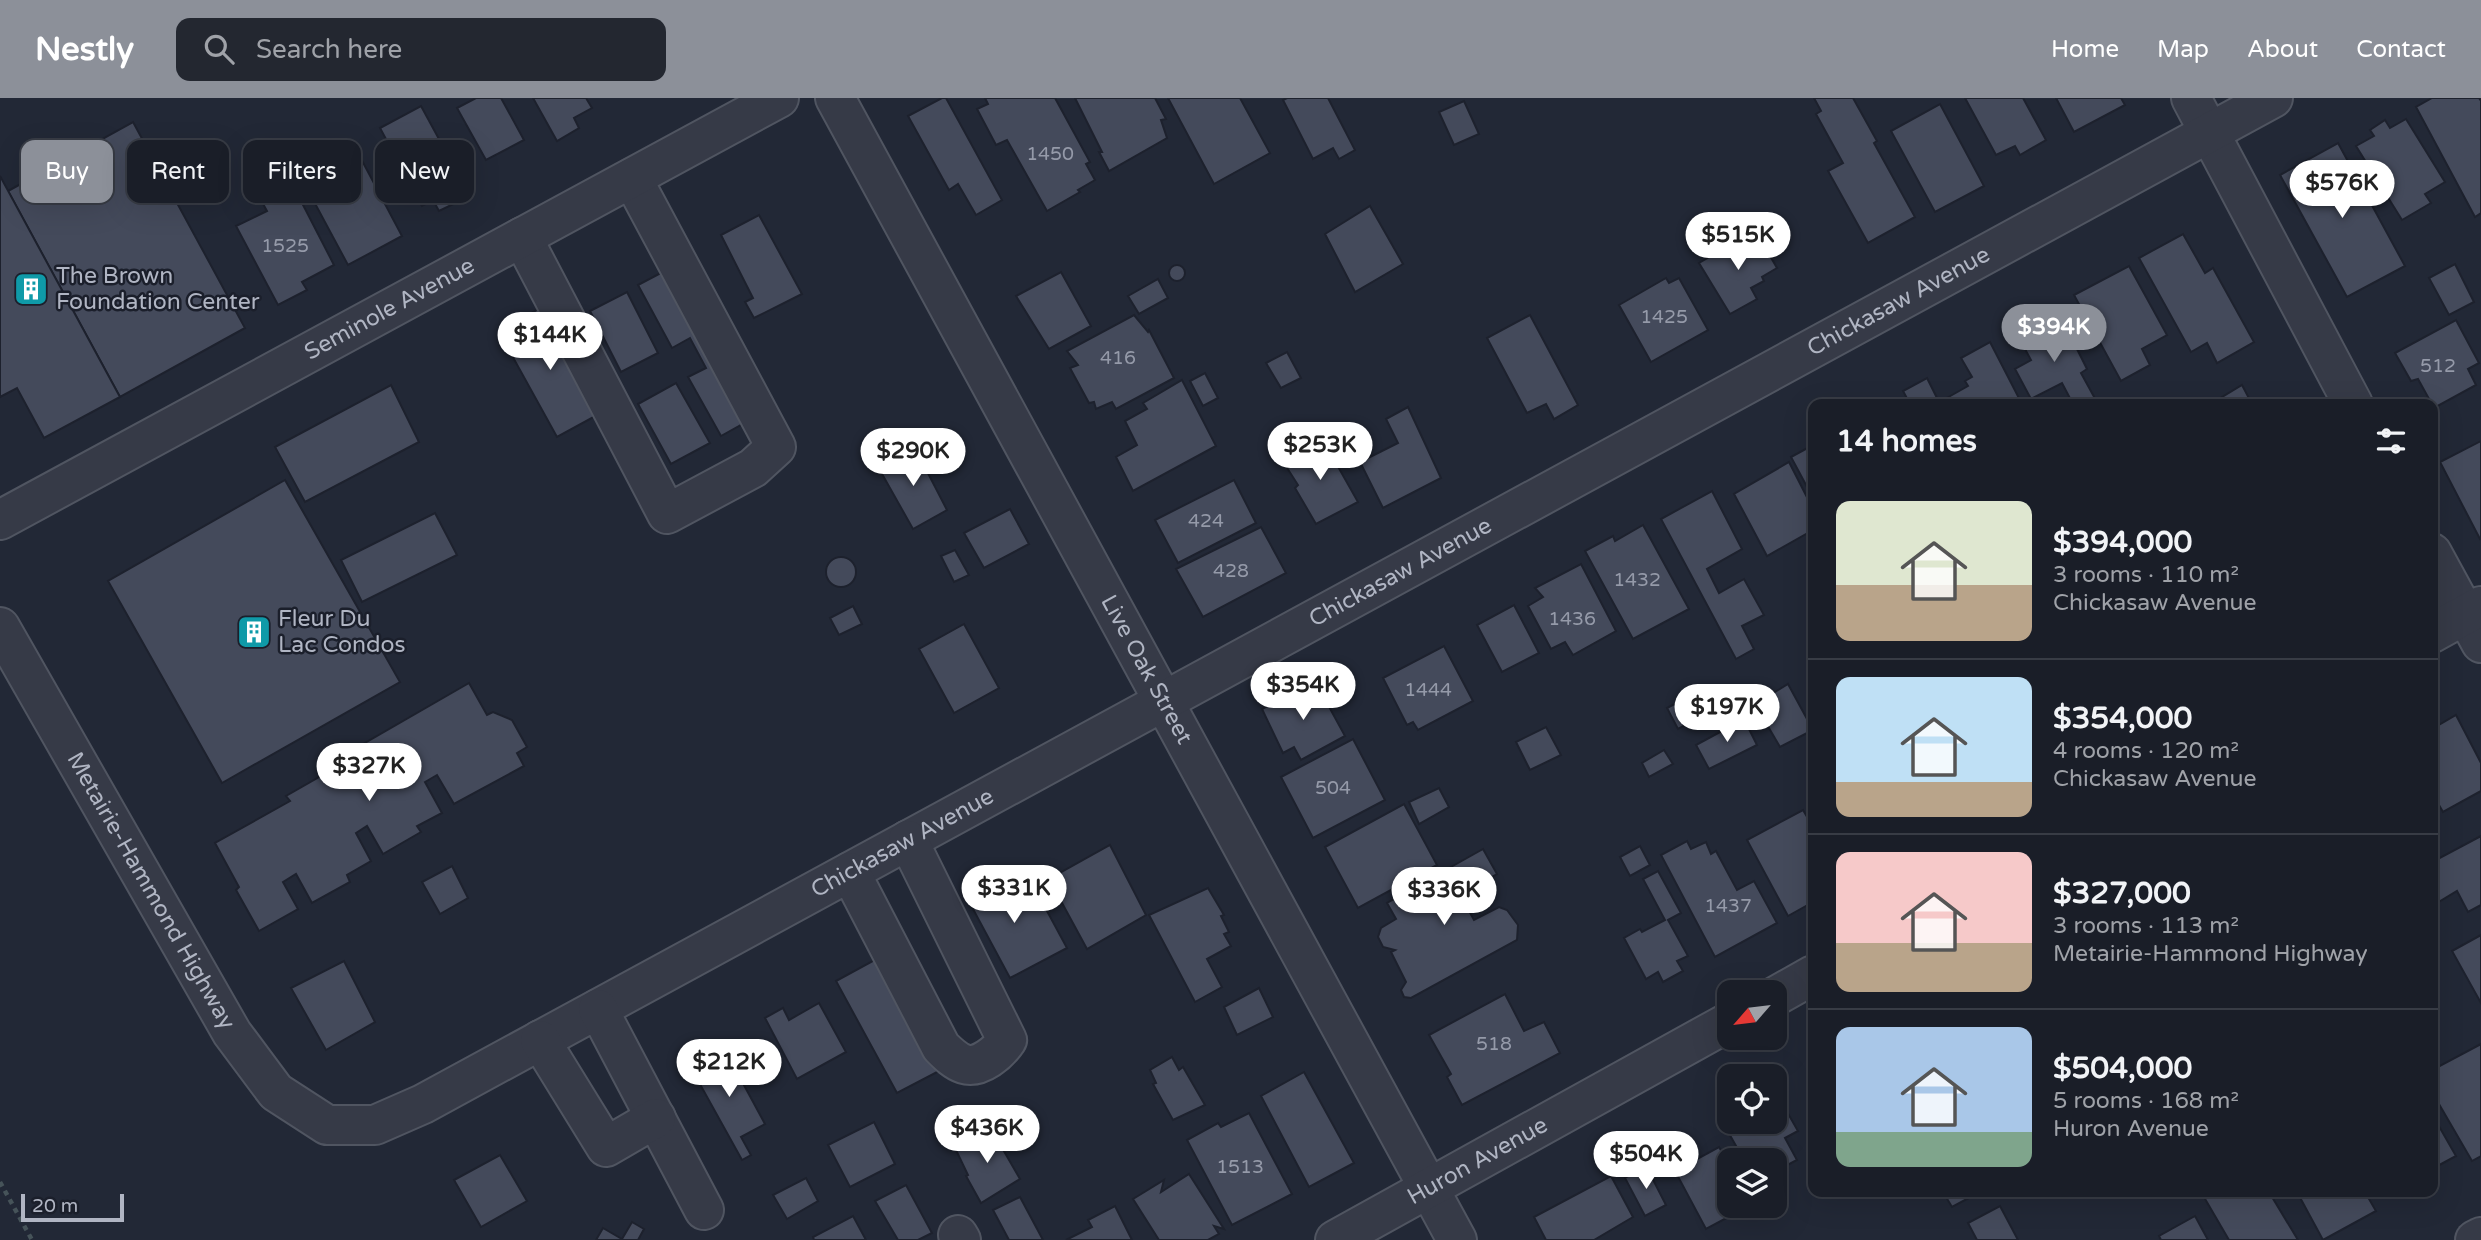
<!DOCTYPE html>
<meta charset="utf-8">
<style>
body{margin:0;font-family:"Varela Round",sans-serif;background:#232730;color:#f1f3f6;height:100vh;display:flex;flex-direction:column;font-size:26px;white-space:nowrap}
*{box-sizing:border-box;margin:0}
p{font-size:23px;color:#9fa2a8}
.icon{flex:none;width:38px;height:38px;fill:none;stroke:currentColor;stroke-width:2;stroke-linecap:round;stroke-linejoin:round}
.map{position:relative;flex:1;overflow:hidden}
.panel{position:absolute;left:1808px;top:301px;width:630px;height:798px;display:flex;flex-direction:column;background:#1a1e28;border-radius:14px;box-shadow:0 7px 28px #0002,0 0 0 2px #383c45}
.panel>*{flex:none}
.banner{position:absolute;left:21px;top:42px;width:665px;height:63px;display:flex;gap:14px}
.needle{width:46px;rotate:242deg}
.buttons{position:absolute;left:1717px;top:882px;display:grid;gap:14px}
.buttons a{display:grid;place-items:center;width:70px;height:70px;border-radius:14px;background:#1a1e28;box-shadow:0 7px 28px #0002,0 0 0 2px #383c45;font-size:35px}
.scale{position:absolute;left:21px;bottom:18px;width:103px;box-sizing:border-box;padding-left:7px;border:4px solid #b0b5c3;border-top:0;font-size:19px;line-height:24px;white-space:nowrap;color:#b0b5c3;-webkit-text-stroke:5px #1b1f2b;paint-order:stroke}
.price{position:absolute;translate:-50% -60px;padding:0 16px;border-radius:24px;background:#fff;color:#222;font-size:23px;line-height:46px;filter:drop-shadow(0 2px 4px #0008)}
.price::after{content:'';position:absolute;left:50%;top:42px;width:21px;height:16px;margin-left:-10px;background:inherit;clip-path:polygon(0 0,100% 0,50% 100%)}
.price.current{background:#8c9099;color:#fff}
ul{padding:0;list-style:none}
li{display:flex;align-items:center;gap:21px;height:175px;padding:0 28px}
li+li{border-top:2px solid #383c45}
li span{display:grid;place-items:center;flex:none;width:196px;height:140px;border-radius:14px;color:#555}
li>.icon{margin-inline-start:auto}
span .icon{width:84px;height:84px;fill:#fffc;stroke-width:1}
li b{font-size:30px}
h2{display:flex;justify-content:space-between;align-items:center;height:84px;padding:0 28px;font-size:30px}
.pill{padding:0 24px;border-radius:14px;background:#1a1e28;box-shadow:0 7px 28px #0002,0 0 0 2px #383c45;font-size:24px;line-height:63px}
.pill.current{background:#8c9099;color:#fff}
header{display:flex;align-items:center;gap:42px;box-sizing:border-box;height:98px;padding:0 35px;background:#8c9099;color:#fff}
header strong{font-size:33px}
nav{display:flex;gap:38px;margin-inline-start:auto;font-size:24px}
.search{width:490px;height:63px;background:#232730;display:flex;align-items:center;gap:18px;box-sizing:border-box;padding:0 24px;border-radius:14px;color:#9fa2a8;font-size:26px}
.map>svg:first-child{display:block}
</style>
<header>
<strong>Nestly</strong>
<div class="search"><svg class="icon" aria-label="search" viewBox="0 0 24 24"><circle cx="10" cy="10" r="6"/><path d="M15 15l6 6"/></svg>Search here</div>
<nav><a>Home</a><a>Map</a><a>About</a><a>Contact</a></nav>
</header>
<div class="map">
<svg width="2481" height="1142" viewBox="0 0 2481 1142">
<rect width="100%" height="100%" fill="#222836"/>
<g fill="#444a5b" stroke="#1d212d" stroke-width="2">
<path d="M 476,0 L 501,0 L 524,42 L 486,62 L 457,10 Z"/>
<path d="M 533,0 L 586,0 L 592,10 L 574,20 L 579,30 L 557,43 Z"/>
<path d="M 942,0 L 946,0 L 1002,102 L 976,117 L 958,86 L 949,92 L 908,18 Z"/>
<path d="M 985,0 L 1055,0 L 1090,64 L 1086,66 L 1095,82 L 1078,92 L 1080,94 L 1047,113 L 1007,42 L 996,47 L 977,11 L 988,6 Z"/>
<path d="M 1075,0 L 1155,0 L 1166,21 L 1161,22 L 1167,40 L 1109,73 L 1099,54 L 1102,54 Z"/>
<path d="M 1168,0 L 1240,0 L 1270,55 L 1214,86 Z"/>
<path d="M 1287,0 L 1328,0 L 1355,52 L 1339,61 L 1333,50 L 1313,61 L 1283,2 Z"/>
<path d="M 1814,0 L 1853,0 L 1877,43 L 1874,45 L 1915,119 L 1868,145 L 1828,73 L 1843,65 L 1816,16 L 1821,13 Z"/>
<path d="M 1965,0 L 2023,0 L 2046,42 L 2020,57 L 2015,48 L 1996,57 Z"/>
<path d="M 2056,0 L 2121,0 L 2125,7 L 2074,34 Z"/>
<path d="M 2432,0 L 2479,0 L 2481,3 L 2481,115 L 2475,119 L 2416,9 Z"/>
<path d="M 1464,3 L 1479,36 L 1454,47 L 1439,14 Z"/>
<path d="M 1940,6 L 1984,88 L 1935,114 L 1891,33 Z"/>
<path d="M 421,8 L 470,98 L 439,113 L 433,102 L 422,108 L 380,30 Z"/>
<path d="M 2406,21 L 2445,84 L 2425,96 L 2431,105 L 2402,122 L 2356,48 L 2374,38 L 2370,32 L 2385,22 L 2390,30 Z"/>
<path d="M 133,24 L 245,230 L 120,299 L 8,93 Z"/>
<path d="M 2338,45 L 2405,168 L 2347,199 L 2280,77 Z"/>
<path d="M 358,55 L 402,138 L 348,167 L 304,85 Z"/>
<path d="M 284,70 L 334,167 L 302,184 L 307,192 L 278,207 L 236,128 L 267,113 L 251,84 Z"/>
<path d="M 0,78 L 120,299 L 44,340 L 17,290 L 0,299 Z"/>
<path d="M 1370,108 L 1403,166 L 1355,194 L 1325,136 Z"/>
<path d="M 759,117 L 802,196 L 754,220 L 745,204 L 753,200 L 721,137 Z"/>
<path d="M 2183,136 L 2205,175 L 2213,170 L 2254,244 L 2217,265 L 2207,245 L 2191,254 L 2139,160 Z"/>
<path d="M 1758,137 L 1777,170 L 1762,179 L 1764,183 L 1751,190 L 1757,201 L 1730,216 L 1699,165 L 1740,141 L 1743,146 Z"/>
<path d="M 2455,166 L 2474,204 L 2449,217 L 2429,180 Z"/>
<circle cx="1177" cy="175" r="8"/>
<path d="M 674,168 L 755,319 L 721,338 L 688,279 L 706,270 L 690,240 L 672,250 L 638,187 Z"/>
<path d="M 2129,168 L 2167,237 L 2142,251 L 2150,267 L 2121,283 L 2074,197 Z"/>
<path d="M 1061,174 L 1091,228 L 1049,251 L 1016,198 Z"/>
<path d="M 1666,180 L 1669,185 L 1679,180 L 1708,232 L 1651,264 L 1619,207 Z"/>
<path d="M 1158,181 L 1168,200 L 1139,216 L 1128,198 Z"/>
<path d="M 627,194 L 658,255 L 621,274 L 590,213 Z"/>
<path d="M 542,209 L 601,315 L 557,339 L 499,234 Z"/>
<path d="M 1134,217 L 1148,234 L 1149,232 L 1174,280 L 1116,311 L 1112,304 L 1096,311 L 1094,304 L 1089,305 L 1070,270 L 1078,267 L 1067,253 Z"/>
<path d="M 1530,217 L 1578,307 L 1554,321 L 1546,306 L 1527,315 L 1487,240 Z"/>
<path d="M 2061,219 L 2087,271 L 2081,275 L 2098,306 L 2073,306 L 2062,285 L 2031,301 L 2015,271 L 2031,262 L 2019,240 Z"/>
<path d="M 2456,222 L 2479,265 L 2468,271 L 2476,287 L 2434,310 L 2418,281 L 2411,283 L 2395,255 Z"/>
<path d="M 1990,244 L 2022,306 L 1948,306 L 1945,301 L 1968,288 L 1965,283 L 1972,279 L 1961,260 Z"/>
<path d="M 1287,254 L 1301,280 L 1281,290 L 1266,265 Z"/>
<path d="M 1205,275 L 1218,300 L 1203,308 L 1190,283 Z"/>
<path d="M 1927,280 L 1940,306 L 1910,306 L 1903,293 Z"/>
<path d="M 1182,282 L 1216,348 L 1133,393 L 1116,359 L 1137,347 L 1125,323 L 1147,311 L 1143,305 Z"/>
<path d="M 676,285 L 710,345 L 671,366 L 638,306 Z"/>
<path d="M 391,287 L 419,344 L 305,404 L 275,349 Z"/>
<path d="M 2242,287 L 2252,306 L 2215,306 L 2214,304 Z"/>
<path d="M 1408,309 L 1441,380 L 1383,410 L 1360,364 L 1398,345 L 1386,321 Z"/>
<path d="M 1323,342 L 1358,404 L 1316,426 L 1295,390 L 1298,387 L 1282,362 Z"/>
<path d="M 2481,343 L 2481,440 L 2480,441 L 2440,364 Z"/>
<path d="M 1813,347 L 1813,400 L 1791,359 Z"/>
<path d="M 915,350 L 947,412 L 913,431 L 877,367 Z"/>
<path d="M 1789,364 L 1813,411 L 1813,432 L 1767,458 L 1734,396 Z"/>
<path d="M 285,382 L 400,584 L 222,685 L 108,483 Z"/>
<path d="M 1234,382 L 1256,425 L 1178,465 L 1155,422 Z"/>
<path d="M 1712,393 L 1742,451 L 1707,471 L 1719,495 L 1744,481 L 1764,517 L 1742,528 L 1754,551 L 1736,561 L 1661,421 Z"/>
<path d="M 1010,411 L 1029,446 L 984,470 L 964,435 Z"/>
<path d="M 435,415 L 457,457 L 362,504 L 341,462 Z"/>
<path d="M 1643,427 L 1689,511 L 1633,541 L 1585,453 L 1613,438 L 1615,443 Z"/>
<path d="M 1261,429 L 1286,475 L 1203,519 L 1176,471 Z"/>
<path d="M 955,452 L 969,477 L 954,484 L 941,458 Z"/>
<circle cx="841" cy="474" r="15"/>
<path d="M 1581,466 L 1616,533 L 1573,557 L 1565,544 L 1551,551 L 1528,508 L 1543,499 L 1535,490 Z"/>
<path d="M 1514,507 L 1539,555 L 1502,574 L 1477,527 Z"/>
<path d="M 853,508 L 862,526 L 839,537 L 830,520 Z"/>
<path d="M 964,526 L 999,590 L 954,615 L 919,551 Z"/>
<path d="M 1444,548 L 1473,603 L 1418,632 L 1413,624 L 1407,627 L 1383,580 Z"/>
<path d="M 1315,583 L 1345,638 L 1301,662 L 1294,649 L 1283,655 L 1262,611 Z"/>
<path d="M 469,585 L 487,617 L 493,614 L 512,622 L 527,649 L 517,655 L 524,668 L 454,706 L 437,677 L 425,684 L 442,715 L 417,728 L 421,734 L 383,756 L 367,728 L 356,735 L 371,763 L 347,777 L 350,784 L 312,805 L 296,776 L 283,784 L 298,811 L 259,833 L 236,792 L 239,789 L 215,745 L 290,703 L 286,698 L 361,655 L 358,649 Z"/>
<path d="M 1788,586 L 1813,632 L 1780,649 L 1755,606 Z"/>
<path d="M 1695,595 L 1706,616 L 1678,631 L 1667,610 Z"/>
<path d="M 2456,617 L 2481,665 L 2481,693 L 2443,714 L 2432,695 L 2432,631 Z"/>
<path d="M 1744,621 L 1757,647 L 1709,671 L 1696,647 Z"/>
<path d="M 1546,629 L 1561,657 L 1530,672 L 1516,644 Z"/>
<path d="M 1353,641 L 1385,702 L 1313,740 L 1281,679 Z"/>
<path d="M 1664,652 L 1673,666 L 1649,679 L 1642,665 Z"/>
<path d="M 1439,690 L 1449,709 L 1419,726 L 1409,704 Z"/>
<path d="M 1404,706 L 1437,767 L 1358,810 L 1325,749 Z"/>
<path d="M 1803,712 L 1813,729 L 1813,804 L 1788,818 L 1747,742 Z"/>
<path d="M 2481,738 L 2481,807 L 2468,814 L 2457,793 L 2432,808 L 2432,764 Z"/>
<path d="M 1687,743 L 1691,751 L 1706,744 L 1711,756 L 1716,753 L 1737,792 L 1754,783 L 1777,825 L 1715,859 L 1661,757 Z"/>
<path d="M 1110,747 L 1146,817 L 1087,851 L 1049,781 Z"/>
<path d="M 1640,748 L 1650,767 L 1630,778 L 1620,759 Z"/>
<path d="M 1483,751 L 1497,776 L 1460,797 L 1474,822 L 1499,809 L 1507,812 L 1518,827 L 1517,842 L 1411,900 L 1404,899 L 1401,892 L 1406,884 L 1391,854 L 1395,852 L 1383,849 L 1378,839 L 1381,830 L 1396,821 L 1387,805 Z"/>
<path d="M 452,768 L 468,800 L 440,816 L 422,784 Z"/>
<path d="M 993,773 L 997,780 L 1005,775 L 1024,809 L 1040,800 L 1067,850 L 1010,880 L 966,798 L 977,792 L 973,784 Z"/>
<path d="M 1658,773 L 1681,815 L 1668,822 L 1688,858 L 1677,863 L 1683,873 L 1663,884 L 1658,874 L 1646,881 L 1624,840 L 1640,831 L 1642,834 L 1665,822 L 1643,781 Z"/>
<path d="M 1208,790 L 1224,817 L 1221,818 L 1229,834 L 1224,836 L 1231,848 L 1207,861 L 1222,889 L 1195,904 L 1149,817 Z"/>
<path d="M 2481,837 L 2481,905 L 2452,853 Z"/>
<path d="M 880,859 L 941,972 L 897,995 L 836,883 Z"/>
<path d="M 344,863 L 375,924 L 326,952 L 291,890 Z"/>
<path d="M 1259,890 L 1273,919 L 1237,937 L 1224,909 Z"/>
<path d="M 1505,896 L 1524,933 L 1544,924 L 1560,955 L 1462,1007 L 1447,979 L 1451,976 L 1429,937 Z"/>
<path d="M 819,905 L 846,954 L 797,981 L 765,920 L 783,910 L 789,922 Z"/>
<path d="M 2481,946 L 2481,1058 L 2472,1063 L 2432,994 L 2432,972 Z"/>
<path d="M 725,952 L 765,1026 L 741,1039 L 751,1057 L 742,1062 L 691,970 Z"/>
<path d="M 1172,959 L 1179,972 L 1183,969 L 1205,1007 L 1173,1022 L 1153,986 L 1156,985 L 1150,972 Z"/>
<path d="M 1304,974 L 1354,1065 L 1309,1089 L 1261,998 Z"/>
<path d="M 1774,991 L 1798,1033 L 1785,1040 L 1797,1062 L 1774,1074 L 1774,1062 L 1744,1062 L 1727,1032 L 1739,1026 L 1738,1024 L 1774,1024 Z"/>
<path d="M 1249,1015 L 1292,1096 L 1232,1127 L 1187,1042 L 1218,1025 L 1221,1029 Z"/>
<path d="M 2432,1016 L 2456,1058 L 2432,1071 Z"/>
<path d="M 874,1024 L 895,1066 L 850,1089 L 828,1047 Z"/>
<path d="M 990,1029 L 1020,1081 L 981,1105 L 966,1078 L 968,1077 L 955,1050 Z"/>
<path d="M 1719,1049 L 1729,1066 L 1729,1108 L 1749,1108 L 1706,1131 L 1675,1073 Z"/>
<path d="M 500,1057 L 527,1103 L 481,1129 L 454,1082 Z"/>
<path d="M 1646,1068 L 1666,1107 L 1645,1118 L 1625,1080 Z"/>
<path d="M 1189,1076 L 1224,1131 L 1214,1128 L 1219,1136 L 1208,1142 L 1159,1142 L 1133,1101 L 1164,1082 L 1161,1094 Z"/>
<path d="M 1611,1078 L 1633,1119 L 1594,1142 L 1546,1142 L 1534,1119 Z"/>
<path d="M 806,1080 L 818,1103 L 787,1121 L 773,1097 Z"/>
<path d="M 906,1087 L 932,1135 L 918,1142 L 898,1142 L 875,1103 Z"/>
<path d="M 1943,1094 L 1980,1094 L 1952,1109 Z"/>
<path d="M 2201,1094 L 2269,1094 L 2298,1142 L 2229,1142 Z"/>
<path d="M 2297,1094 L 2365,1094 L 2376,1113 L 2323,1142 Z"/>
<path d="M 1020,1099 L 1043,1142 L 1009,1142 L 993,1112 Z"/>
<path d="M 1115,1108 L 1132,1142 L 1066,1142 L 1092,1129 L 1088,1122 Z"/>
<path d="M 2000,1108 L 2018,1142 L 1977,1142 L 1968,1125 Z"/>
<path d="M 853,1118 L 866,1142 L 814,1142 L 813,1139 Z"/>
<path d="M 2195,1118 L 2208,1142 L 2161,1142 L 2159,1138 Z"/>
<path d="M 632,1124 L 644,1131 L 638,1142 L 596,1142 L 603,1130 L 622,1141 Z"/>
</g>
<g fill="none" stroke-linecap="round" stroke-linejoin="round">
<g stroke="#505561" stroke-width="42">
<g id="minor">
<path id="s1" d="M 835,0 L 1457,1142"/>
<path d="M 2191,0 L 2353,306"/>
<path d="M 522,139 L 667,416 L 753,370 L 776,349 L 632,80"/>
<path id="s2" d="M 0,422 L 779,0"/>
<path d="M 2432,455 L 2481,545"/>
<path id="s3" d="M 0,529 L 232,935 L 276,994 L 327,1027 L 375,1027 L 423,1006 L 2273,0"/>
<path d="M 2432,535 L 2481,508"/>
<path d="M 850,774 L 941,949 C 948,956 955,963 964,966 C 980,971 999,954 1007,942 L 908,742"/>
<path d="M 1774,899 L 1813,877"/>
<path d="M 598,911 L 704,1112"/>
<path d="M 540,942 L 606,1049 L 656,1020"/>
<path d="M 958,1137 L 961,1142"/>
<path id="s4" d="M 1335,1142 L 1729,924"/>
<path d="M 2475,1142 L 2481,1139"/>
</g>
</g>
<path stroke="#465359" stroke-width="4.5" stroke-dasharray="5 5" stroke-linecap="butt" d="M 0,1084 L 32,1142"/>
<use href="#minor" stroke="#363a47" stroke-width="38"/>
</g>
<defs>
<g id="building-square" transform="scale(1.75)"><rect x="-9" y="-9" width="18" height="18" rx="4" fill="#0f9aa8" stroke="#1b1f2b"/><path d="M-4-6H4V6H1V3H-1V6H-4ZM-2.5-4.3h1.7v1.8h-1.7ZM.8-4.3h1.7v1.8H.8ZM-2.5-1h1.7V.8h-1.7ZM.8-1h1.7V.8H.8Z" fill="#fff"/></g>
</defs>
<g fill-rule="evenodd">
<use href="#building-square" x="31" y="191"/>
<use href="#building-square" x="254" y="534"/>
</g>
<g text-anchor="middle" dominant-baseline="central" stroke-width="5" stroke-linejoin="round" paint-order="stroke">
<g font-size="19" fill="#959aa9">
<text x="1050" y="56">1450</text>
<text x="285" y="148">1525</text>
<text x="1664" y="219">1425</text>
<text x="1118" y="260">416</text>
<text x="2438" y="268">512</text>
<text x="1206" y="423">424</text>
<text x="1231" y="473">428</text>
<text x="1637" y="482">1432</text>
<text x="1572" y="521">1436</text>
<text x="1428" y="592">1444</text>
<text x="1333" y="690">504</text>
<text x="1728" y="808">1437</text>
<text x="1494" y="946">518</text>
<text x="1240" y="1069">1513</text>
</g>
<g font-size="23" fill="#b0b5c3" stroke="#1b1f2b" text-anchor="start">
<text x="56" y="178">The Brown<tspan x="56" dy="26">Foundation Center</tspan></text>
<text x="278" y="521">Fleur Du<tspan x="278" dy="26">Lac Condos</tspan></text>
</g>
<g font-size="23" fill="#b0b5c3" stroke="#1b1f2b">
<text stroke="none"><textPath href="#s3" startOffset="2382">Chickasaw Avenue</textPath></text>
<text stroke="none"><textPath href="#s2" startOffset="443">Seminole Avenue</textPath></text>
<text stroke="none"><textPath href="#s3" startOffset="1815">Chickasaw Avenue</textPath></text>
<text stroke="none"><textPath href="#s1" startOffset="651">Live Oak Street</textPath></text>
<text stroke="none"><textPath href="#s3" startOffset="1248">Chickasaw Avenue</textPath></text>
<text stroke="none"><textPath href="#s3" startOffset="304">Metairie-Hammond Highway</textPath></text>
<text stroke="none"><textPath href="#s4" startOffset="163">Huron Avenue</textPath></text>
</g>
</g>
</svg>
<div class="buttons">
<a><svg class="needle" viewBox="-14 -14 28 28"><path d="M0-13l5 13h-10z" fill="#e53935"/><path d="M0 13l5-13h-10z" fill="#9fa2a8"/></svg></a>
<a><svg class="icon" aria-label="locate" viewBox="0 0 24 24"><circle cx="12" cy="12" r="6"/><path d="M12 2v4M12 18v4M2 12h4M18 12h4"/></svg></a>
<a><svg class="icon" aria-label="layers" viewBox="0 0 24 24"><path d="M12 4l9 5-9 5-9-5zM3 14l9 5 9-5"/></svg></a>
</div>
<div class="scale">20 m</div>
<b class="price" style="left:2342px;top:122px">$576K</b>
<b class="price" style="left:1738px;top:174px">$515K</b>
<b class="price current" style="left:2054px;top:266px">$394K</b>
<b class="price" style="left:550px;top:274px">$144K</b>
<b class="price" style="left:1320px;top:384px">$253K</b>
<b class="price" style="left:913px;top:390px">$290K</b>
<b class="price" style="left:1303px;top:624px">$354K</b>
<b class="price" style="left:1727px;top:646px">$197K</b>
<b class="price" style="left:369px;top:705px">$327K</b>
<b class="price" style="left:1014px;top:827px">$331K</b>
<b class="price" style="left:1444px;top:829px">$336K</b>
<b class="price" style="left:729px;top:1001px">$212K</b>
<b class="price" style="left:987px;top:1067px">$436K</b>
<b class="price" style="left:1646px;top:1093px">$504K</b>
<div class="banner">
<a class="pill current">Buy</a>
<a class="pill">Rent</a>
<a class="pill">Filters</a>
<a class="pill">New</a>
</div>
<section class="panel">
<h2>14 homes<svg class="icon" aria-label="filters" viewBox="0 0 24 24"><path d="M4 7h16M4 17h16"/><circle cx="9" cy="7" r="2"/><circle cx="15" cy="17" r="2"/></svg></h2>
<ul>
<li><span style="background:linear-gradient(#dfe7d0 60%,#b9a48a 0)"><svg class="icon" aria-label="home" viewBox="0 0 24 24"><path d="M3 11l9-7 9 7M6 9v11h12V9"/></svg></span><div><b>$394,000</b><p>3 rooms · 110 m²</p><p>Chickasaw Avenue</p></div></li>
<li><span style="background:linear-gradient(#bfe0f5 75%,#b9a48a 0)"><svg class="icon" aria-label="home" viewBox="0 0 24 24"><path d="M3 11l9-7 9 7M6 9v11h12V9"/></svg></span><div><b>$354,000</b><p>4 rooms · 120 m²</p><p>Chickasaw Avenue</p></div></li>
<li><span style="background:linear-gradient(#f6c9c9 65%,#b9a48a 0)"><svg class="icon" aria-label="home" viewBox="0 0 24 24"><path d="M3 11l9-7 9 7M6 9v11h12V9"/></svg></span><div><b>$327,000</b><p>3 rooms · 113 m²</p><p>Metairie-Hammond Highway</p></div></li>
<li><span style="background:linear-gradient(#a9c7e8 75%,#7fa58c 0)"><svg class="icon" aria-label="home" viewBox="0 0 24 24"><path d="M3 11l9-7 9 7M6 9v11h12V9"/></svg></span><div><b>$504,000</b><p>5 rooms · 168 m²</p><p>Huron Avenue</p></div></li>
</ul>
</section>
</div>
